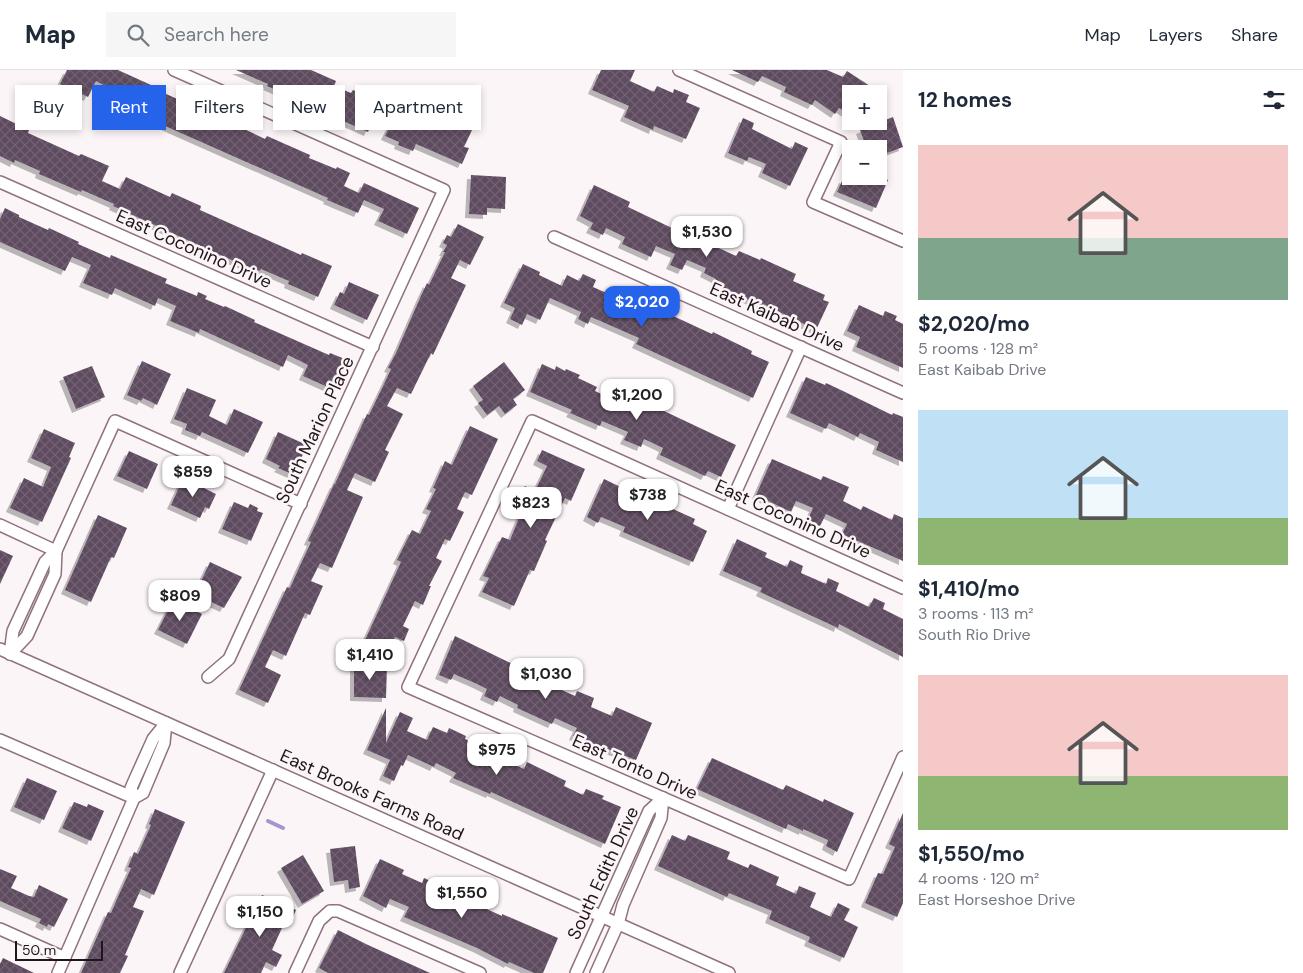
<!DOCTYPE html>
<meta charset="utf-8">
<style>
body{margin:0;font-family:"DM Sans",sans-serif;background:#f6f6f7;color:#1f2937;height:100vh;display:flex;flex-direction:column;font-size:19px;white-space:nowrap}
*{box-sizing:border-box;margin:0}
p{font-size:16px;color:#747a83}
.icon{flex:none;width:28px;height:28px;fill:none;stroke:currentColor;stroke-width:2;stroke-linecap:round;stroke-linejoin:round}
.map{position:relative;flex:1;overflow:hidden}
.details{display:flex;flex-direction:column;background:#fff;width:400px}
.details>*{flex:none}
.banner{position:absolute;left:15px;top:15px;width:475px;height:45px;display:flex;gap:10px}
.tools{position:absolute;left:842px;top:15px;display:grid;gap:10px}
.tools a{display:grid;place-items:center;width:45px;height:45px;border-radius:0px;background:#fff;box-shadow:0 2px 8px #0003;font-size:25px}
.scale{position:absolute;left:15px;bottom:12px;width:88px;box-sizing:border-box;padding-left:5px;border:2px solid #20151a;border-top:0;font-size:14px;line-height:18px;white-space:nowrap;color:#20151a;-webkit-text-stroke:4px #fcf5f8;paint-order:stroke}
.price{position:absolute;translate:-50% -42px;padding:0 11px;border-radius:10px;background:#fff;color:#222;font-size:16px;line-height:32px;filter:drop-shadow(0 1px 2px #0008)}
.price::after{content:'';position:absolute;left:50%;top:30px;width:15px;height:11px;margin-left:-8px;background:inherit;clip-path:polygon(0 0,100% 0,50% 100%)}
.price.selected{background:#2563eb;color:#fff}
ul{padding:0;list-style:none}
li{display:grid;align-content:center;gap:10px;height:265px;padding:0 15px}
li span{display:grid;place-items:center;height:155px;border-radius:0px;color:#555}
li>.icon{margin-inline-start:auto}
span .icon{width:90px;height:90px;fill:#fffc;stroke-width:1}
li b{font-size:21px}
h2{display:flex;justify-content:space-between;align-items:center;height:60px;padding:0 15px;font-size:21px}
.tag{padding:0 18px;border-radius:0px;background:#fff;box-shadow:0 2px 8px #0003;font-size:18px;line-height:45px}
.tag.selected{background:#2563eb;color:#fff}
header{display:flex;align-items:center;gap:30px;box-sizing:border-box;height:70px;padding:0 25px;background:#fff;border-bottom:1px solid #e0e1e3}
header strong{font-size:24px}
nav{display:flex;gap:28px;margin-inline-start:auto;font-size:18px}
.search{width:350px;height:45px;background:#f6f6f7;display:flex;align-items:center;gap:12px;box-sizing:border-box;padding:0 18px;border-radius:0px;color:#747a83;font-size:19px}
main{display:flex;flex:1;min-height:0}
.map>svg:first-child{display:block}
</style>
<header>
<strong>Map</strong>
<div class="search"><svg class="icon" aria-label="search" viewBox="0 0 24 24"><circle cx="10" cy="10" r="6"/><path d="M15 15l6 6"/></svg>Search here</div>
<nav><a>Map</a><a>Layers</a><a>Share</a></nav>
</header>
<main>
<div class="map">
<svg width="903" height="903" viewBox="0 0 903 903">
<defs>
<pattern id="building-cross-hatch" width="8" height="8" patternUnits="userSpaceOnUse" patternTransform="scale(1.25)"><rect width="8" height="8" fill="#5e4b5f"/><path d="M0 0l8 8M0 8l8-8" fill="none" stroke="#716171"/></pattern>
<filter id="shadow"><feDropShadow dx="-4" dy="4" stdDeviation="0" flood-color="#0004"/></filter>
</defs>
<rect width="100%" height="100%" fill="#fcf5f8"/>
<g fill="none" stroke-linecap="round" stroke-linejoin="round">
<path stroke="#a794d0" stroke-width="4" d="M 268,751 L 283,758"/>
</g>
<g fill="url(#building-cross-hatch)" filter="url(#shadow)">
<path d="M 67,0 L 118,0 L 151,15 L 150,17 L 182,31 L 183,29 L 239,53 L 238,56 L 265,69 L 267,66 L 310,85 L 309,88 L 336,99 L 337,97 L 350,103 L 344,116 L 359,123 L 364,113 L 419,138 L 407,164 L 378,151 L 384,139 L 364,130 L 358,143 L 327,130 L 328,128 L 156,52 L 161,41 L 143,34 L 138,44 L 108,30 L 113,20 L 96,11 L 88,27 L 60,14 Z"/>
<path d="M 236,0 L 311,0 L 336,11 L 334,16 L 351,23 L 353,20 L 368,27 L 366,30 L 379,36 L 368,62 L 339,49 L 340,46 L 284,21 L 283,23 L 267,16 L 268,14 Z"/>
<path d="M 601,0 L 635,0 L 630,11 L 654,22 L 657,16 L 673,23 L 674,19 L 689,25 L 686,32 L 700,38 L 686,69 L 654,56 L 653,60 L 624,47 L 629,36 L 592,20 Z"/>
<path d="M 732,0 L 827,0 L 843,7 L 847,1 L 873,18 L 869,24 L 851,24 L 851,46 L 839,38 L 835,44 L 815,30 L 812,35 L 784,22 L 786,17 L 762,6 L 758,12 Z"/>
<path d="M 400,35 L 441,53 L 443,48 L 472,60 L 464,77 L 469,78 L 462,94 L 416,74 L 413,81 L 398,75 L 399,72 L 385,66 Z"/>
<path d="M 0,46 L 29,60 L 28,63 L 79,86 L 81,84 L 109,96 L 102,111 L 120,119 L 126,107 L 170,127 L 172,123 L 201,136 L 200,140 L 301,185 L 302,183 L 332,196 L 318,227 L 288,214 L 289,211 L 261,199 L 260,201 L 229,189 L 113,136 L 114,134 L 82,120 L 81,122 L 39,104 L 40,101 L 15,90 L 14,93 L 0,86 Z"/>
<path d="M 893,47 L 903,77 L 879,86 L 879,79 L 867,79 L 860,60 Z"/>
<path d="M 743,48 L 754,53 L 752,59 L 792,79 L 795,72 L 808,78 L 790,116 L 762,103 L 766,94 L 749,87 L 747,91 L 728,83 Z"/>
<path d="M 471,105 L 506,107 L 505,139 L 487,138 L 487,145 L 469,144 Z"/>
<path d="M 852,106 L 881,106 L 888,110 L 876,138 L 837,122 L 843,109 L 850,112 Z"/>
<path d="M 594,115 L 630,132 L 628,137 L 674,159 L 679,149 L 705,161 L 703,166 L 712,170 L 710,174 L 736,186 L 739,181 L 760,190 L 761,188 L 796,204 L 793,211 L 825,225 L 823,230 L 829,232 L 816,260 L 763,234 L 762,236 L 728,220 L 727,222 L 713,215 L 716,209 L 704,203 L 706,198 L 687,190 L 682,200 L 670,195 L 675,184 L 656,176 L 651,187 L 622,174 L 625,167 L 606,158 L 603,165 L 590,159 L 593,153 L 580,146 Z"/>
<path d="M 5,138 L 19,145 L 19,147 L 48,160 L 49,158 L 79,172 L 78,174 L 110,188 L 111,185 L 167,209 L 165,213 L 197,226 L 198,222 L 207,226 L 205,229 L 224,237 L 225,236 L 255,250 L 254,252 L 329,285 L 330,283 L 345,289 L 332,319 L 303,306 L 308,295 L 288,285 L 283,297 L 200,259 L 199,263 L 170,251 L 176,236 L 158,228 L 155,236 L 115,218 L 112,225 L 83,213 L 91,195 L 72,187 L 65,201 L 0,172 L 0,149 Z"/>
<path d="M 458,154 L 484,167 L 470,195 L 460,190 L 451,208 L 466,215 L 433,285 L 431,283 L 411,324 L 397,318 L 387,336 L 403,344 L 385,380 L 389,382 L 375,412 L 355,403 L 347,420 L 363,427 L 332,498 L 320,493 L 311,511 L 323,516 L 310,545 L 305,543 L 286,586 L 273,580 L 265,597 L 281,605 L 268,633 L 239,620 L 287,517 L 290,518 L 298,500 L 311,472 L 308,471 L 334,414 L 335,414 L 367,344 L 369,345 L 385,312 L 391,299 L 388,298 L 396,283 L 420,228 L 427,213 L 429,215 L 445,182 L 443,182 L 447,175 L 443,173 L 447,165 L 451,167 Z"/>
<path d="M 523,194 L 540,202 L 539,205 L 562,216 L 567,205 L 579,211 L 583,204 L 596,210 L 593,217 L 611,225 L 613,219 L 670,247 L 671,245 L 712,264 L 713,262 L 752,281 L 751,284 L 769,292 L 753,328 L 636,274 L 639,268 L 591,247 L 588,254 L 578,249 L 581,242 L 550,228 L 540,250 L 527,244 L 522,255 L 510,249 L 515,238 L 504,233 Z"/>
<path d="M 349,212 L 379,225 L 367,250 L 334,235 L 340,222 L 344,224 Z"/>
<path d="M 859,235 L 883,246 L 885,241 L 897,246 L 895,250 L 903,254 L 903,298 L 856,277 L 860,267 L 847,261 Z"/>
<path d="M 142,291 L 171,304 L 157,335 L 143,328 L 141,331 L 127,325 Z"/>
<path d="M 504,292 L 525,320 L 513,329 L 517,335 L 505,344 L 499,336 L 487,345 L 478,333 L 483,330 L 473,316 Z"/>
<path d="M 542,294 L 555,300 L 556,296 L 565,301 L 566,299 L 580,305 L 578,308 L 597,317 L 595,321 L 623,334 L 628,324 L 736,375 L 721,407 L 708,401 L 705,406 L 660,385 L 663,378 L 644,369 L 641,377 L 624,370 L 628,362 L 602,351 L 600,356 L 570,343 L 572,340 L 530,322 Z"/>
<path d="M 92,296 L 105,327 L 76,339 L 63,307 Z"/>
<path d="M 806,307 L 825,315 L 826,313 L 843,321 L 892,345 L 893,343 L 903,347 L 903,392 L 876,380 L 879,372 L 860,363 L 858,367 L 829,353 L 826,359 L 790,343 Z"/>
<path d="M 187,318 L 216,330 L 209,346 L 227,355 L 234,339 L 263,352 L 248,383 L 202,362 L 200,366 L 185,360 L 187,354 L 174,349 Z"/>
<path d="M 470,356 L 498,369 L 472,425 L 465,422 L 457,439 L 464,442 L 450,471 L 445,469 L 436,488 L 442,491 L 429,516 L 431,516 L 423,535 L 415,531 L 403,556 L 409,559 L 404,571 L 395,567 L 389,581 L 365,570 L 401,492 L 397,490 L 412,460 L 420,464 L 431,441 L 426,439 L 436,419 L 433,418 L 445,391 L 452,395 Z"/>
<path d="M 44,359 L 75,373 L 69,387 L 71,388 L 42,452 L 10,438 L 24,408 L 43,417 L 51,397 L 31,388 Z"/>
<path d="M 278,362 L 307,375 L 294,405 L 278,398 L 280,396 L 266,389 Z"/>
<path d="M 542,380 L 585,399 L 571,431 L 565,428 L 545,470 L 547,471 L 534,501 L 530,500 L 514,536 L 482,522 L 489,508 L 483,506 L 502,467 L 510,470 L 524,436 L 517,433 L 525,416 L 535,421 L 547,396 L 537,391 Z"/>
<path d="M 129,381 L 158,394 L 147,419 L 117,406 Z"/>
<path d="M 772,389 L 821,410 L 823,406 L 849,417 L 843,431 L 861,440 L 863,436 L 892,450 L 894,444 L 903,448 L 903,491 L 842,464 L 847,454 L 826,444 L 820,456 L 807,451 L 813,438 L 796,431 L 791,442 L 756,425 Z"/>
<path d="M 184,406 L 199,413 L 198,415 L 216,424 L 209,439 L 205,437 L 200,448 L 171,435 Z"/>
<path d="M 604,409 L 633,423 L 631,428 L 651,436 L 653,430 L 695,449 L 693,454 L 707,461 L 693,492 L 623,462 L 625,457 L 601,447 L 598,453 L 587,447 Z"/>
<path d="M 234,432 L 248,438 L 250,434 L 258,438 L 257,441 L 263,443 L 251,471 L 222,459 Z"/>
<path d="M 98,445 L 127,458 L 114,488 L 111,487 L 91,532 L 65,520 Z"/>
<path d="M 737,469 L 767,483 L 765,487 L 787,497 L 790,490 L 803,496 L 801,503 L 826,514 L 828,508 L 839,513 L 836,521 L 869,537 L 874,528 L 885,533 L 883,539 L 903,549 L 903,587 L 839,554 L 838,558 L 760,522 L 762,518 L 723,501 Z"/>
<path d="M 0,480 L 13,486 L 0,514 Z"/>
<path d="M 210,492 L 242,507 L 224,538 L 209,531 L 211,527 L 197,520 Z"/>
<path d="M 173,530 L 202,544 L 187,574 L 158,560 Z"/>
<path d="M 455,566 L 527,601 L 526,604 L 575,626 L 577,621 L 594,628 L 591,637 L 612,646 L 616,637 L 652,653 L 636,690 L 573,666 L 577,658 L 555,648 L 552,654 L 517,638 L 518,635 L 500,626 L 497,632 L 484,626 L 487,619 L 477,614 L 454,604 L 451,610 L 439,605 Z"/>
<path d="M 354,595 L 387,595 L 386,628 L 354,627 Z"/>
<path d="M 386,638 L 386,673 L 400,642 L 413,648 L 407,661 L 427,670 L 433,657 L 447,663 L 449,658 L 466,666 L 465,669 L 489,680 L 490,677 L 507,685 L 505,690 L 524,699 L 527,692 L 566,711 L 564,716 L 583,725 L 586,719 L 604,726 L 602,729 L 621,737 L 605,774 L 491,722 L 490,724 L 453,708 L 456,703 L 436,693 L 434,697 L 408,685 L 403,696 L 401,695 L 394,711 L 383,706 L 390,690 L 367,680 Z"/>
<path d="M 712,688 L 783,720 L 786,715 L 823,732 L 824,729 L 854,743 L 837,782 L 826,776 L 828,770 L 803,759 L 803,761 L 788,754 L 786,759 L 697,719 Z"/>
<path d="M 27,708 L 57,721 L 44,750 L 14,737 Z"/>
<path d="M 74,732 L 87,737 L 88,734 L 104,741 L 91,771 L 62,758 Z"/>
<path d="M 155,739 L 185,752 L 154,825 L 141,819 L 133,837 L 144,841 L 125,885 L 128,886 L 120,903 L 81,903 L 108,842 L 111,843 L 117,829 L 131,798 L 128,797 L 134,782 L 138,784 L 151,755 L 149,754 Z"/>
<path d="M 903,743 L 903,833 L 897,847 L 865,833 L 878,803 L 883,804 L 895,777 L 889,774 Z"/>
<path d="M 672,765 L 685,771 L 688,765 L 730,782 L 727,789 L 748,798 L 750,794 L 779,807 L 776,815 L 796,824 L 799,816 L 816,823 L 810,837 L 831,847 L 838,833 L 850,839 L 844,850 L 858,857 L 844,888 L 808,872 L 810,867 L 769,849 L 772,841 L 729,823 L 727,827 L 658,796 Z"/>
<path d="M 355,776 L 360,817 L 349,819 L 348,810 L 334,812 L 330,779 Z"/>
<path d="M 303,785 L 324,821 L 302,834 L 281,798 Z"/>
<path d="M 380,789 L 404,800 L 402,804 L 422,813 L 424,808 L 467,828 L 467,830 L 502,846 L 502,844 L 558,868 L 543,903 L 534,903 L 509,892 L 508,894 L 477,878 L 404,847 L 409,837 L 390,829 L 386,838 L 363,826 Z"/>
<path d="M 0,799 L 17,806 L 11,818 L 29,826 L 34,827 L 39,815 L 68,829 L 54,857 L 48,854 L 47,857 L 39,853 L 41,849 L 0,831 Z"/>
<path d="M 262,825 L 296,840 L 291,851 L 286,849 L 272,880 L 282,885 L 276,897 L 266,892 L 261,903 L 224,903 Z"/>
<path d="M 338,860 L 368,875 L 430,903 L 328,903 L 319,898 Z"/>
<path d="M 3,888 L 34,903 L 0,903 L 0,894 Z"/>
</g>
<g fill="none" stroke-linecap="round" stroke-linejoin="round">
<g stroke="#8f727f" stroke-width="14">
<g id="street">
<path d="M 174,0 L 444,120 L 229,589 L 208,607"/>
<path d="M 679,0 L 841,72 L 813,132 L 903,171"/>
<path d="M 0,112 L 373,277"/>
<path d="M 554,167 L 903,323"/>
<path d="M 728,439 L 801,277"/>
<path d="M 0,455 L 56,481"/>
<path d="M 903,518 L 532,351 L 408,617 L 849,809 L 903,687"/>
<path d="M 0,579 L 729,903"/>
<path d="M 10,584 L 13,561 L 45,492 L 56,481 L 115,351 L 301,434"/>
<path d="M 10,584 L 27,566 L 55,504 L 56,481"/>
<path d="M 0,670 L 134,728"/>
<path d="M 134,728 L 131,718 L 135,709 L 153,669 L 166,653"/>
<path d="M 0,859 L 65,888"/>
<path d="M 58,903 L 134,728 L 143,723 L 151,704 L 164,673 L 166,653"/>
<path d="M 180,903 L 273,700"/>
<path d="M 295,903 L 319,851 L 330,841 L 338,841 L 480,903"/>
<path d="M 576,903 L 649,741 L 663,728"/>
<path d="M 596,903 L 618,854 L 623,835 L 661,748 L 663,728"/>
</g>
</g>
<use href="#street" stroke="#fff" stroke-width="11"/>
</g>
<g text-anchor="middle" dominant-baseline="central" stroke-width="5" stroke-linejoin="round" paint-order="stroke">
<g font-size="18" fill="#20151a" stroke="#fcf5f8">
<text transform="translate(194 179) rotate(24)">East Coconino Drive</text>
<text transform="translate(777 247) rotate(24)">East Kaibab Drive</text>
<text transform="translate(315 360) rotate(-65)">South Marion Place</text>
<text transform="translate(793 449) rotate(24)">East Coconino Drive</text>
<text transform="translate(635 697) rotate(24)">East Tonto Drive</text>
<text transform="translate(372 725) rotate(24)">East Brooks Farms Road</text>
<text transform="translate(603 803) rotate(-65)">South Edith Drive</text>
</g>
</g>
</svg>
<div class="tools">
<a>+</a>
<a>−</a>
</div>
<div class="scale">50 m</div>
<b class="price" style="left:707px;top:188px">$1,530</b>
<b class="price selected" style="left:642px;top:258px">$2,020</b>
<b class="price" style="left:637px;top:351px">$1,200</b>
<b class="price" style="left:193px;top:428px">$859</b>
<b class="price" style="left:648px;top:451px">$738</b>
<b class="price" style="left:531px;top:459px">$823</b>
<b class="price" style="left:180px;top:552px">$809</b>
<b class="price" style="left:370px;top:611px">$1,410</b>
<b class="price" style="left:546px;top:630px">$1,030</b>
<b class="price" style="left:497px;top:706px">$975</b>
<b class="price" style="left:462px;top:849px">$1,550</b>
<b class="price" style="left:260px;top:868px">$1,150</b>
<div class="banner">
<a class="tag">Buy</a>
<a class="tag selected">Rent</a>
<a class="tag">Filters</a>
<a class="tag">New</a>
<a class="tag">Apartment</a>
</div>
</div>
<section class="details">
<h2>12 homes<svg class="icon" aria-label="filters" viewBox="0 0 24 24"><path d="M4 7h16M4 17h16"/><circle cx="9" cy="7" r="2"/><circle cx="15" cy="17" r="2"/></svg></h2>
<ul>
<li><span style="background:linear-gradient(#f6c9c9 60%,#7fa58c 0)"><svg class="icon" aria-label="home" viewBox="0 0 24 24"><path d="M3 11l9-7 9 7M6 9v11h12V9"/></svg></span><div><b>$2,020/mo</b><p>5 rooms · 128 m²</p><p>East Kaibab Drive</p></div></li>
<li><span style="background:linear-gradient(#bfe0f5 70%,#8fb573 0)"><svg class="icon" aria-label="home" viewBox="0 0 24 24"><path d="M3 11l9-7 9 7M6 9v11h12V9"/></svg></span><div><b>$1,410/mo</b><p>3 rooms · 113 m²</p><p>South Rio Drive</p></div></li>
<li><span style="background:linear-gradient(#f6c9c9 65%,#8fb573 0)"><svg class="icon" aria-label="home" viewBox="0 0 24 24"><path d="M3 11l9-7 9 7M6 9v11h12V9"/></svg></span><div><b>$1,550/mo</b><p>4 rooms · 120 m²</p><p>East Horseshoe Drive</p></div></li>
</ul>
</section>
</main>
